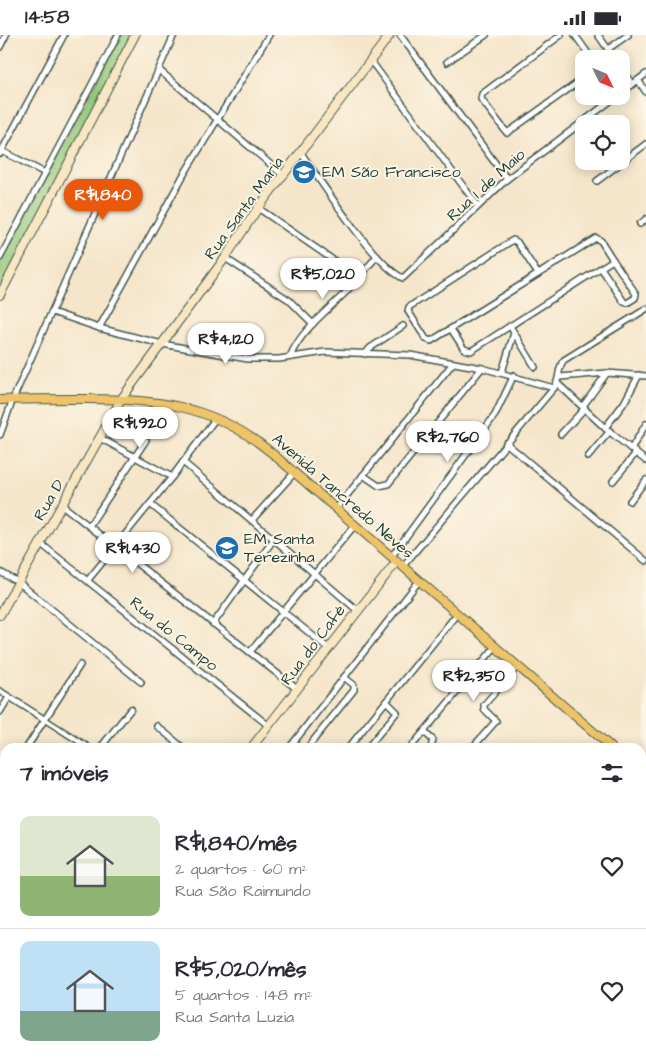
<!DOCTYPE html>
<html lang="pt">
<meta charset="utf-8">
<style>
body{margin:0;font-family:"Architects Daughter",sans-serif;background:#f7f7f7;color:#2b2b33;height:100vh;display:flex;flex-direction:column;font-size:19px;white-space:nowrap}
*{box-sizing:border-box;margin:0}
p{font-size:16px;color:#7c7c81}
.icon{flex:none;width:28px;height:28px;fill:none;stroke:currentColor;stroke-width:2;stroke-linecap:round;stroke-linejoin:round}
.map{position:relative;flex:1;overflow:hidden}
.sheet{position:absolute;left:0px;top:708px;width:646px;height:321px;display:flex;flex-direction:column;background:#fff;border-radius:15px 15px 0 0;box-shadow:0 2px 12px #0003}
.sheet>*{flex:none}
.needle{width:32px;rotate:133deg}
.controls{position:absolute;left:575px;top:15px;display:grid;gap:10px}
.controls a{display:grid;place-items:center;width:55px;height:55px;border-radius:10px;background:#fff;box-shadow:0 2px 12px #0003;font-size:25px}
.price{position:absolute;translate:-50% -42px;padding:0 11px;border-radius:18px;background:#fff;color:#222;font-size:16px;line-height:32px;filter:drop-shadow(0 1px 2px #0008)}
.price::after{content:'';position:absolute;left:50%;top:30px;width:15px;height:11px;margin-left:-8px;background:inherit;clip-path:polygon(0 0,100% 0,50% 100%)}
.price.on{background:#ea580c;color:#fff}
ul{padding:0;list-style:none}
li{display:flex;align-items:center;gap:15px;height:125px;padding:0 20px}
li+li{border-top:1px solid #e1e1e2}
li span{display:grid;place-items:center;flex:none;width:140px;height:100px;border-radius:10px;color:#555}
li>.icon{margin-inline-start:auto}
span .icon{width:60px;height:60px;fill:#fffc;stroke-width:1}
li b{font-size:21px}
h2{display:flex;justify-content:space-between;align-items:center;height:60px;padding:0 20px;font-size:21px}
.status{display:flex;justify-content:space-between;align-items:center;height:35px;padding:0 25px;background:#fff;direction:ltr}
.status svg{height:14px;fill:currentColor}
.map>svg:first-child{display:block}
</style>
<div class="status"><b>14:58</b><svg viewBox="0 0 49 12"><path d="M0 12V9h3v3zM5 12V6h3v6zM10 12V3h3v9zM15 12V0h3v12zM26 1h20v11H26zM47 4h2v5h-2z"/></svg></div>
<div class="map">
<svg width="646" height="1028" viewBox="0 0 646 1028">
<rect width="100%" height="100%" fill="#fcf5e5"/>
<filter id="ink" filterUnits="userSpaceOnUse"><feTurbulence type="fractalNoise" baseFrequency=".02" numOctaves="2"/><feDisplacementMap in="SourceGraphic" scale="10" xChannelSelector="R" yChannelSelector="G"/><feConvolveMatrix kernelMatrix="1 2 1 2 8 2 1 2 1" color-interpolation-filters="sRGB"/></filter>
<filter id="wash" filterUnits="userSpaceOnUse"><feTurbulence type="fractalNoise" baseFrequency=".0096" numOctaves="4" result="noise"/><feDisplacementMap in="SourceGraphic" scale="20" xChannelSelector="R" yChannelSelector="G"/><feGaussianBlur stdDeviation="1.12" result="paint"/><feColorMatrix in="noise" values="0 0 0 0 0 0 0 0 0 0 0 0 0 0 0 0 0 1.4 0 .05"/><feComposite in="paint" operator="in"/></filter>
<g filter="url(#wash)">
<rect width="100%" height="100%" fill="#f5e6cb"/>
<g fill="#92c87a" stroke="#588257">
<path d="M 121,0 L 131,0 L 0,254 L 0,229 Z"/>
<path d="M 0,735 L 5,737 L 5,1024 L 211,1024 L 218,1028 L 0,1028 Z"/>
</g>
</g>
<g filter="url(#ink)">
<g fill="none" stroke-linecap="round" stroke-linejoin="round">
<g stroke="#3f564b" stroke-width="8">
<g id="street">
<path d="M 400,0 L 507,144"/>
<path d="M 561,0 L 482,59 L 481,64 L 507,98 L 584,43"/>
<path d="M 575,0 L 592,24"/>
<path d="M 598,0 L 615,24"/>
<path d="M 0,12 L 6,0"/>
<path d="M 608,14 L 628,0"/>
<path d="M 371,26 L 477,170"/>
<path d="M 447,27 L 486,0"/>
<path d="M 621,33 L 633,49"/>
<path d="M 159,35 L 283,140"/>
<path d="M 638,45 L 646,57"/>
<path d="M 621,58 L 646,39"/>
<path d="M 0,115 L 45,138"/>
<path d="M 301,118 C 320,145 375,231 403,243 L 507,144 L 617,61"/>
<path d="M 0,119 L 64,0"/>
<path d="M 597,146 L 646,109"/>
<path d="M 258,173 L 339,229"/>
<path d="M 640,189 L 646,184"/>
<path d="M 0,223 L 118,0"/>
<path d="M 225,223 L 289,265 L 313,289"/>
<path d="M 601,233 L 624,267 L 627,268 L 635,263 L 636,259 L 613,225"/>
<path d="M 52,277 L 99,293 L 162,309 L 248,324 L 279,324 L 325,317 L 410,320 L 482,333 L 554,353"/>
<path d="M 510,291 L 535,332"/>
<path d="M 99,293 L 183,141 L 269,0"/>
<path d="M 451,294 L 464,314 L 471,316 L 613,225 L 601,206 L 596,203 C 541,237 486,272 431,306 L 426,304 L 408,276 L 409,272 L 513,205 L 517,207 L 538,239"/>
<path d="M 365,319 L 370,313 L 403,291"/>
<path d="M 290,322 C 300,296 327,276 346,257 C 357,245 367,233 377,221"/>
<path d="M 502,337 L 514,298"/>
<path d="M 560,342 L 607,338 L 646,341"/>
<path d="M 557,348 L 605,393 L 646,426"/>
<path d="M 583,371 L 607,338"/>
<path d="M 605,393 L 624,368 L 639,340"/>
<path d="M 561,399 L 585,373"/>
<path d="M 0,400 L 13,364 L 174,0"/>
<path d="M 100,403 L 172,442"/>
<path d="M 506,408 L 646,526"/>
<path d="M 631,414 L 646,389"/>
<path d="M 588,422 L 610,396"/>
<path d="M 183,427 L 357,575"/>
<path d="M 363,440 L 379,451 L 388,449 L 482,333"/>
<path d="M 613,446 L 636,418"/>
<path d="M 630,466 L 646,445"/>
<path d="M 150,469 L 328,613"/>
<path d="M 62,470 L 297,654"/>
<path d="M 336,474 L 453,328"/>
<path d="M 252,485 L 295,437"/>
<path d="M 89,491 L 146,405"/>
<path d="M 40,508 L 269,691"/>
<path d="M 392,521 L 495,380 L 514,340"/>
<path d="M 403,531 L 554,353 C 561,343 557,332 564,325 L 646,274"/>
<path d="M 0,537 L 18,547 L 141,647"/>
<path d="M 88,545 L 172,442 L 216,383"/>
<path d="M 213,589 L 274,504"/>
<path d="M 250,617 L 355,490"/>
<path d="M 0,656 L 88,712"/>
<path d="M 0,677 L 9,662"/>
<path d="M 157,691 L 182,712"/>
<path d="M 424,697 L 433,705 L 431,712"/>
<path d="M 27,712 L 80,630"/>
<path d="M 101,712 L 131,674"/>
<path d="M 290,712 L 419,546"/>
<path d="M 308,712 L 354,655 L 354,650 L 344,642"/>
<path d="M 349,712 L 457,579"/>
<path d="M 368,712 L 397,677 L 386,666"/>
<path d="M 411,712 L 495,612"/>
<path d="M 473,712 L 496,686 L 484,674 L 484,670 L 517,632"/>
<path d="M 0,733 L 5,735"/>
<path d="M 641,941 L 646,945"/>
<path d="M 641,954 L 646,958"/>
<path d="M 641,971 L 646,975"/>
<path d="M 641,1006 L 646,1010"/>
<path d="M 235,1028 L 237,1024"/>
<path d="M 284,1028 L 286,1024"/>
<path d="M 314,1028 L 317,1024"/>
<path d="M 363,1028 L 366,1024"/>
<path d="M 589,1028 L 592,1024"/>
</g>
</g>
<g stroke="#3f564b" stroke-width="10">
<g id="secondary">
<path d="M 0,260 L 135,0"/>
<path d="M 0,580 L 122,363 L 225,223 L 258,173 L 390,0"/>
<path d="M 252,712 L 397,526"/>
<path d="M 221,1024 L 228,1028"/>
</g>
</g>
<g stroke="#3f564b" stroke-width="10">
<g id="primary">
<path d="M 0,365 C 25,364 51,364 76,364 C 152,363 213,368 273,419 L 611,712"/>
<path d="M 641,738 L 646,742"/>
<path d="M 641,846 L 646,840"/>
<path d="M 641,858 L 646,852"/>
<path d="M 496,1028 L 500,1024"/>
<path d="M 505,1028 L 509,1024"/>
</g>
</g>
<use href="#street" stroke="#fff" stroke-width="5"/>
<use href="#secondary" stroke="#f9e7c3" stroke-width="8"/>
<use href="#primary" stroke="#efc469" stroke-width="8"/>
</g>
</g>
<defs>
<g id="school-disc" transform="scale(1.25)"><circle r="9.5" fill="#1f6fb2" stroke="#fcf5e5"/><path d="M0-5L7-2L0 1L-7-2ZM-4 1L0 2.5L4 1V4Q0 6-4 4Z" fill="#fff"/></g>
</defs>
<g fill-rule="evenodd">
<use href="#school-disc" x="304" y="137"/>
<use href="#school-disc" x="227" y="513"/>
</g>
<g text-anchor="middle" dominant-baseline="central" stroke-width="4" stroke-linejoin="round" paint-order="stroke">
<g font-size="16" fill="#1f3d34" stroke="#fcf5e5" text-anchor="start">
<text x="322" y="137">EM São Francisco</text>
<text x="244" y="504">EM Santa<tspan x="244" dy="18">Terezinha</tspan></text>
</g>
<g font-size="16" fill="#1f3d34" stroke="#fcf5e5">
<text transform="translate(486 150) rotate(-42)">Rua 1 de Maio</text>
<text transform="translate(244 173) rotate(-54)">Rua Santa Maria</text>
<text transform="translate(343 461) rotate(41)">Avenida Tancredo Neves</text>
<text transform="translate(49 465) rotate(-60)">Rua D</text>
<text transform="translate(174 599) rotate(39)">Rua do Campo</text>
<text transform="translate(313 610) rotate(-53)">Rua do Café</text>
</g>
</g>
</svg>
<div class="controls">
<a><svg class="needle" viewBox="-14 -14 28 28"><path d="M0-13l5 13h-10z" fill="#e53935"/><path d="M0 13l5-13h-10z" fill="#7c7c81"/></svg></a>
<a><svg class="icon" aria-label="locate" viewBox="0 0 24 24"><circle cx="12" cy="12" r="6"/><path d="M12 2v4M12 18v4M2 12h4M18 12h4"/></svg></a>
</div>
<b class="price on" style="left:103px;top:186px">R$1,840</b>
<b class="price" style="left:323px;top:265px">R$5,020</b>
<b class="price" style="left:226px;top:330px">R$4,120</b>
<b class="price" style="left:140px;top:414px">R$1,920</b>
<b class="price" style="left:448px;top:428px">R$2,760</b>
<b class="price" style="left:133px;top:539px">R$1,430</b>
<b class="price" style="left:474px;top:667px">R$2,350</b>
<section class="sheet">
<h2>7 imóveis<svg class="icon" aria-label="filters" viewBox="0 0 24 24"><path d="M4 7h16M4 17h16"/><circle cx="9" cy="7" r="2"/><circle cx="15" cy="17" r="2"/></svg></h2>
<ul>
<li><span style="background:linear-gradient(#dfe7d0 60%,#8fb573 0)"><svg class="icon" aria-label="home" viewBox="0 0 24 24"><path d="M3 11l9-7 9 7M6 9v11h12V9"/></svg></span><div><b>R$1,840/mês</b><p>2 quartos · 60 m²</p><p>Rua São Raimundo</p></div><svg class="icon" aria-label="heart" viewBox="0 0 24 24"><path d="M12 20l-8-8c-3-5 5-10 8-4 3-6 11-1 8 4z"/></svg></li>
<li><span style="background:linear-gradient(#bfe0f5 70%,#7fa58c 0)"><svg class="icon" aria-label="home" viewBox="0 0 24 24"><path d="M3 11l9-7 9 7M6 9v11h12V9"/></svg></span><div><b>R$5,020/mês</b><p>5 quartos · 148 m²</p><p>Rua Santa Luzia</p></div><svg class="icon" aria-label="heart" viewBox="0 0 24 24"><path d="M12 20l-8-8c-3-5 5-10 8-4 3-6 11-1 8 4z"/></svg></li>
</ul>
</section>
</div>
